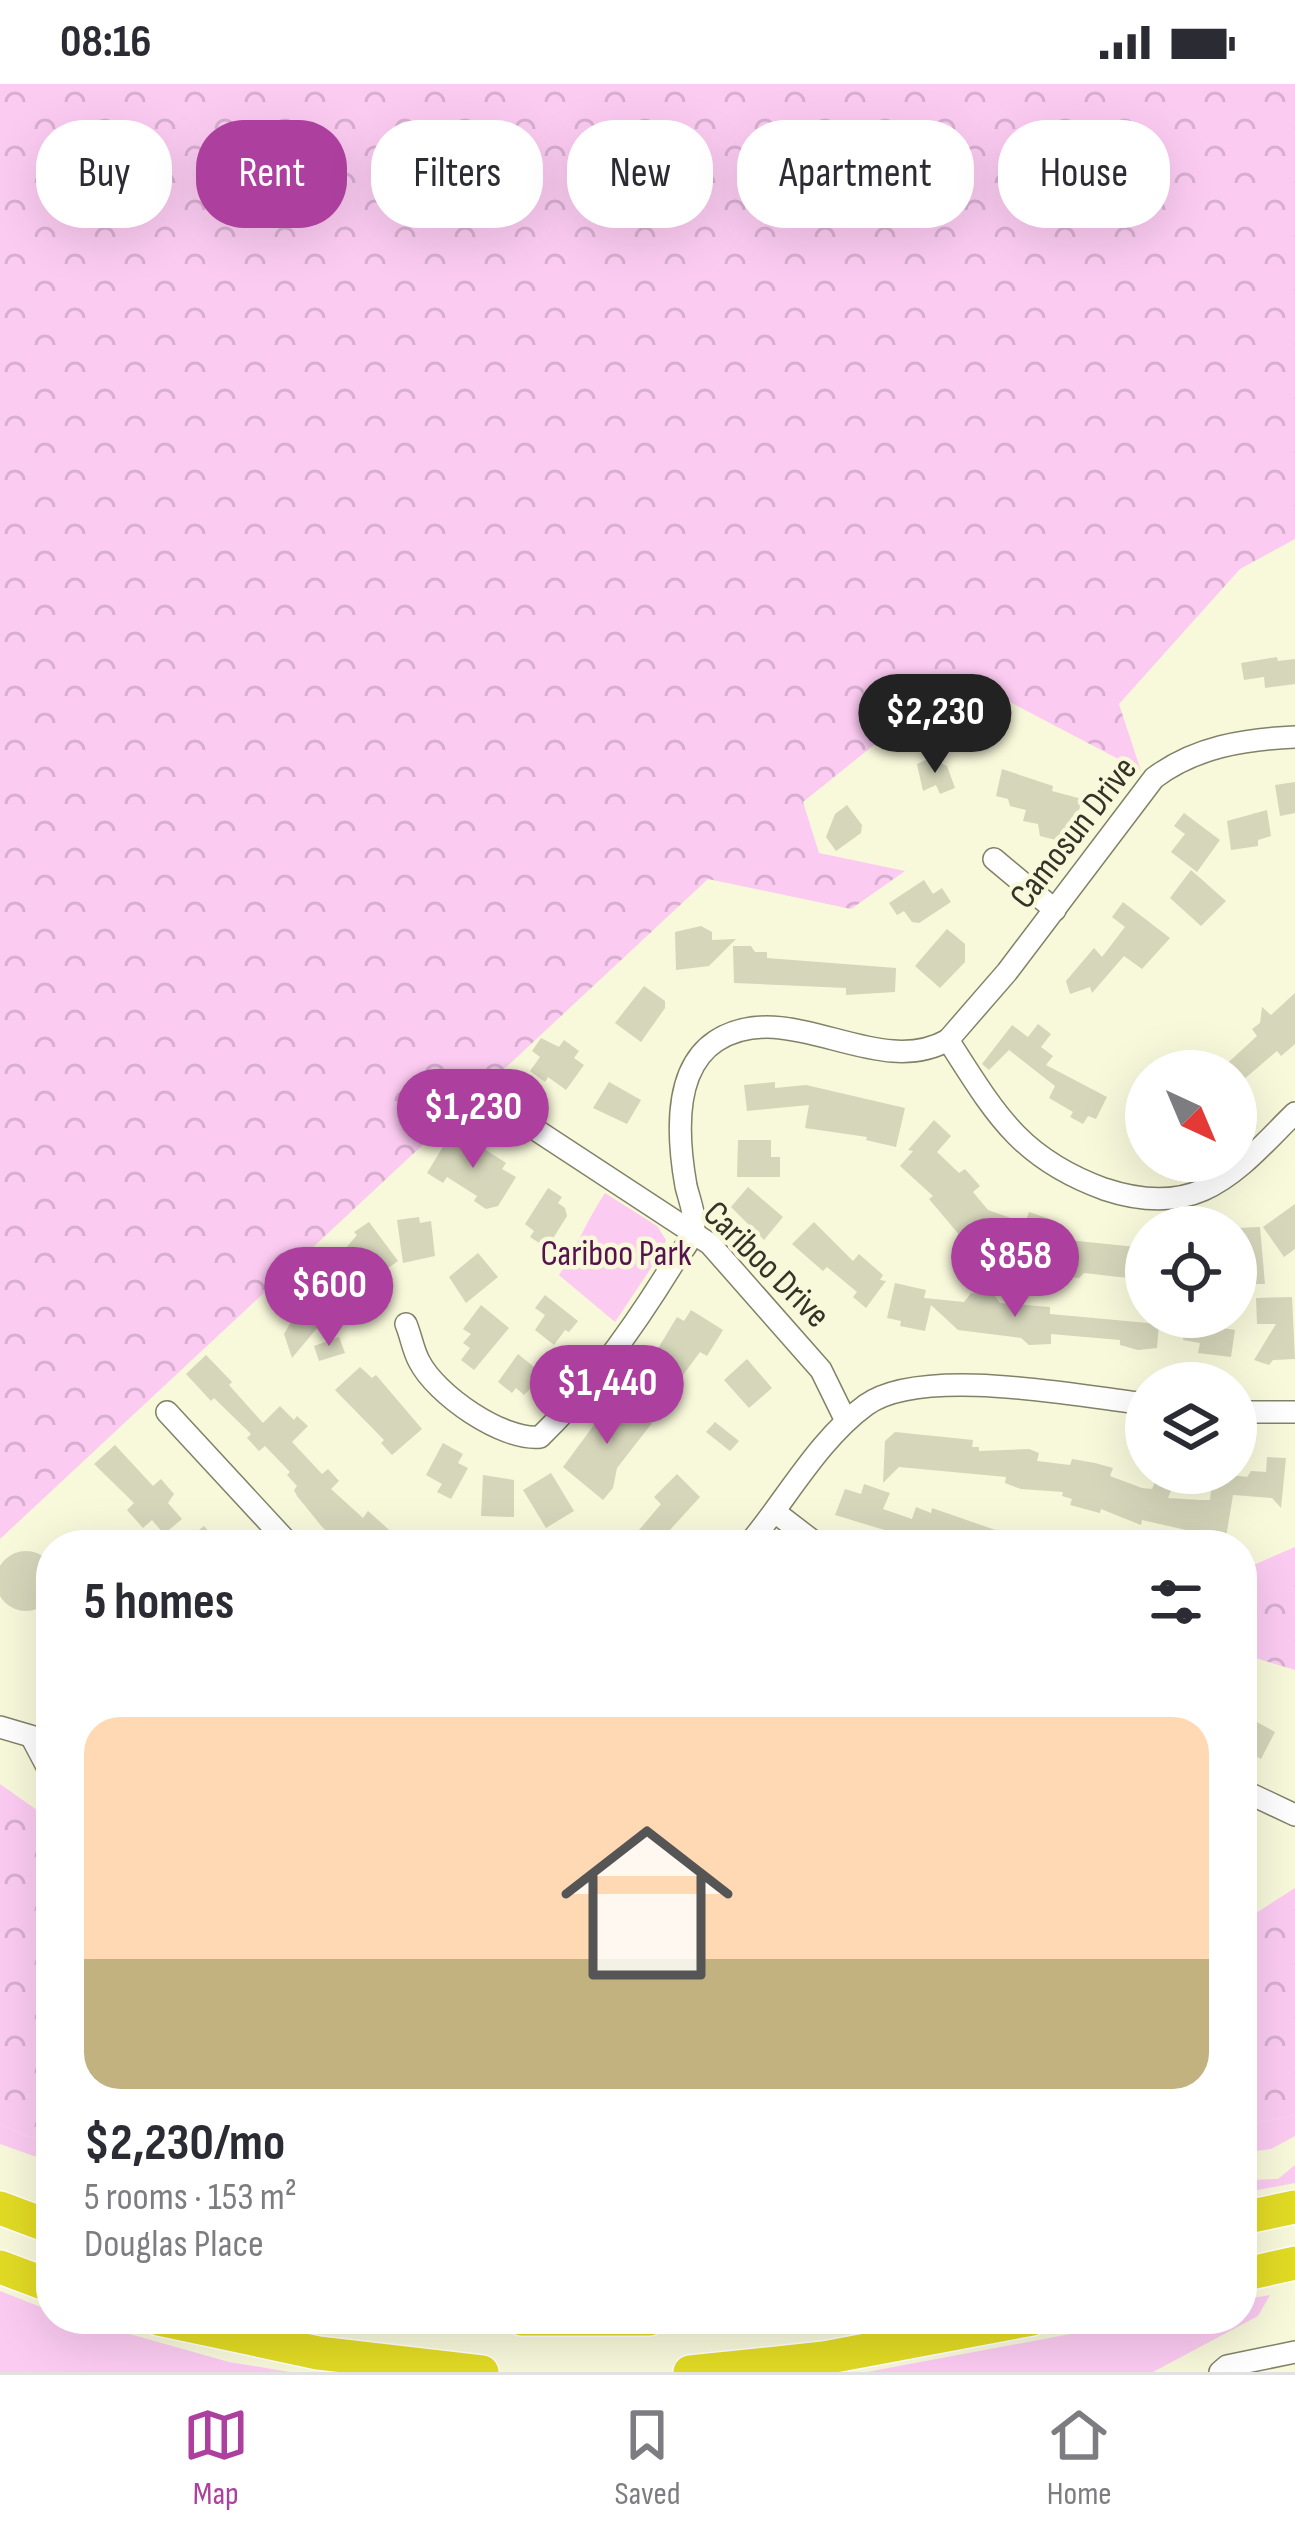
<!DOCTYPE html>
<meta charset="utf-8">
<style>
body{margin:0;font-family:"Sofia Sans Condensed",sans-serif;background:#f2f2f3;color:#2b2b33;height:100vh;display:flex;flex-direction:column;font-size:45px;white-space:nowrap}
*{box-sizing:border-box;margin:0}
p{font-size:39px;color:#7c7c81}
.icon{flex:none;width:66px;height:66px;fill:none;stroke:currentColor;stroke-width:2;stroke-linecap:round;stroke-linejoin:round}
.map{position:relative;flex:1;overflow:hidden}
.details{position:absolute;left:36px;top:1446px;width:1221px;height:804px;display:flex;flex-direction:column;background:#fff;border-radius:48px;box-shadow:0 12px 48px #0002}
.details>*{flex:none}
.top-card{position:absolute;left:36px;top:36px;width:1224px;height:108px;display:flex;gap:24px}
.needle{width:78px;rotate:136deg}
.controls{position:absolute;left:1125px;top:966px;display:grid;gap:24px}
.controls a{display:grid;place-items:center;width:132px;height:132px;border-radius:50%;background:#fff;box-shadow:0 12px 48px #0002;font-size:60px}
.price{position:absolute;translate:-50% -102px;padding:0 27px;border-radius:42px;background:#ad409e;color:#fff;font-size:39px;line-height:78px;filter:drop-shadow(0 3px 6px #0008)}
.price::after{content:'';position:absolute;left:50%;top:72px;width:36px;height:27px;margin-left:-18px;background:inherit;clip-path:polygon(0 0,100% 0,50% 100%)}
.price.active{background:#222;color:#fff}
ul{padding:0;list-style:none}
li{display:grid;align-content:center;gap:24px;height:636px;padding:0 48px}
li+li{border-top:3px solid #e1e1e2}
li span{display:grid;place-items:center;height:372px;border-radius:36px;color:#555}
li>.icon{margin-inline-start:auto}
span .icon{width:216px;height:216px;fill:#fffc;stroke-width:1}
li b{font-size:51px}
h2{display:flex;justify-content:space-between;align-items:center;height:144px;padding:0 48px;font-size:51px}
.chip{padding:0 42px;border-radius:48px;background:#fff;box-shadow:0 12px 48px #0002;font-size:42px;line-height:108px}
.chip.active{background:#ad409e;color:#fff}
.status{display:flex;justify-content:space-between;align-items:center;height:84px;padding:0 60px;background:#fff;direction:ltr}
.status svg{height:33px;fill:currentColor}
.menu{display:flex;justify-content:space-around;align-items:center;height:168px;border-top:3px solid #e1e1e2;background:#fff;font-size:33px;color:#7c7c81}
.menu a{display:grid;justify-items:center;gap:6px}
.menu .active{color:#ad409e}
.map>svg:first-child{display:block}
</style>
<div class="status"><b>08:16</b><svg viewBox="0 0 49 12"><path d="M0 12V9h3v3zM5 12V6h3v6zM10 12V3h3v9zM15 12V0h3v12zM26 1h20v11H26zM47 4h2v5h-2z"/></svg></div>
<div class="map">
<svg width="1295" height="2288" viewBox="0 0 1295 2288">
<defs>
<pattern id="forest-crowns" width="20" height="18" patternUnits="userSpaceOnUse" patternTransform="scale(3)"><rect width="20" height="18" fill="#fccbf2"/><path d="M2 6a3 3 0 1 1 6 0M12 15a3 3 0 1 1 6 0" fill="none" stroke="#d8afd0"/></pattern>
</defs>
<rect width="100%" height="100%" fill="#f8f8db"/>
<g fill="#fccbf2">
<path d="M 605,1109 L 657,1142 L 666,1156 L 661,1169 L 615,1238 L 559,1191 C 577,1163 587,1136 605,1109 Z"/>
<path d="M 1295,1463 L 1295,1552 L 1242,1501 L 1242,1486 Z"/>
<path d="M 1295,2031 L 1295,2052 L 1271,2065 L 1242,2069 L 1242,2042 Z"/>
<path d="M 0,2040 L 51,2062 L 51,2078 L 0,2060 Z"/>
<path d="M 1295,2081 L 1295,2099 L 1242,2109 L 1242,2096 L 1278,2095 Z"/>
<path d="M 0,2207 L 51,2227 L 51,2235 L 76,2235 L 229,2278 L 290,2288 L 0,2288 Z"/>
<path d="M 1270,2211 L 1258,2232 L 1153,2288 L 867,2288 L 1151,2235 L 1242,2235 L 1242,2216 Z"/>
</g>
<g fill="url(#forest-crowns)">
<path d="M 0,0 L 1295,0 L 1295,455 L 1240,485 L 1119,620 L 1141,687 L 1008,617 L 986,598 L 948,655 L 874,661 L 803,718 L 819,769 L 905,787 L 851,825 L 708,795 L 0,1455 Z"/>
<path d="M 1295,1475 L 1295,1586 L 1242,1570 C 1250,1536 1259,1489 1295,1475 Z"/>
<path d="M 0,1700 L 51,1736 L 51,2062 L 0,2040 Z"/>
<path d="M 1295,1804 L 1295,2031 L 1242,2042 L 1242,1838 Z"/>
</g>
<g fill="#d5d6ba">
<path d="M 1277,573 L 1278,577 L 1295,575 L 1295,600 L 1265,604 L 1264,593 L 1244,596 L 1241,579 Z"/>
<path d="M 930,674 L 947,682 L 955,704 L 940,710 L 936,701 L 923,707 L 917,680 Z"/>
<path d="M 1002,685 L 1053,702 L 1052,707 L 1082,715 L 1072,752 L 1060,757 L 1040,752 L 1038,740 L 1023,737 L 1026,726 L 1010,722 L 1008,715 L 996,712 Z"/>
<path d="M 1295,698 L 1295,729 L 1280,732 L 1275,701 Z"/>
<path d="M 847,721 L 862,741 L 861,749 L 836,767 L 826,753 L 835,730 Z"/>
<path d="M 1267,726 L 1271,752 L 1258,756 L 1258,762 L 1231,766 L 1227,737 Z"/>
<path d="M 1184,729 L 1220,756 L 1197,788 L 1171,768 L 1185,750 L 1174,742 Z"/>
<path d="M 1191,786 L 1226,817 L 1201,842 L 1170,814 Z"/>
<path d="M 924,796 L 933,810 L 942,804 L 951,818 L 919,839 L 912,838 L 904,827 L 897,831 L 889,819 Z"/>
<path d="M 1123,818 L 1170,854 L 1142,885 L 1124,872 L 1092,909 L 1090,903 L 1070,910 L 1066,897 L 1094,864 L 1102,873 L 1125,843 L 1112,833 Z"/>
<path d="M 701,842 L 712,848 L 712,856 L 736,855 L 709,882 L 676,886 L 675,848 Z"/>
<path d="M 947,845 L 965,860 L 965,878 L 940,904 L 915,882 Z"/>
<path d="M 733,862 L 751,862 L 755,868 L 767,868 L 767,874 L 896,884 L 895,908 L 846,911 L 846,904 L 734,899 Z"/>
<path d="M 644,902 L 665,917 L 665,924 L 641,958 L 615,939 Z"/>
<path d="M 1295,909 L 1295,960 L 1281,972 L 1277,967 L 1236,1002 L 1236,987 L 1219,987 L 1257,952 L 1252,945 L 1260,939 L 1262,923 L 1271,931 Z"/>
<path d="M 1038,940 L 1051,950 L 1041,963 L 1053,972 L 1046,981 L 1107,1013 L 1096,1035 L 1088,1032 L 1083,1040 L 1070,1033 L 1073,1028 L 1049,1014 L 1055,1002 L 1009,966 L 989,986 L 982,980 L 1012,941 L 1028,953 Z"/>
<path d="M 541,954 L 559,963 L 564,956 L 579,967 L 574,974 L 584,981 L 566,1006 L 548,993 L 545,998 L 530,987 L 540,973 L 532,967 Z"/>
<path d="M 609,998 L 641,1016 L 627,1040 L 593,1024 Z"/>
<path d="M 775,998 L 775,1004 L 806,1001 L 905,1024 L 896,1063 L 866,1056 L 867,1053 L 805,1044 L 809,1021 L 747,1027 L 744,1001 Z"/>
<path d="M 934,1036 L 951,1052 L 937,1068 L 959,1089 L 965,1085 L 980,1102 L 973,1108 L 988,1126 L 1025,1139 L 1029,1128 L 1053,1136 L 1048,1154 L 1146,1164 L 1146,1196 L 1084,1189 L 1079,1194 L 1061,1192 L 1057,1186 L 990,1165 L 987,1173 L 964,1165 L 967,1160 L 929,1115 L 933,1112 L 900,1082 L 913,1067 L 908,1066 Z"/>
<path d="M 466,1053 L 506,1079 L 502,1085 L 516,1093 L 498,1122 L 486,1125 L 474,1117 L 477,1112 L 447,1093 L 443,1099 L 427,1089 L 447,1056 L 454,1054 L 462,1059 Z"/>
<path d="M 738,1056 L 771,1056 L 771,1073 L 780,1073 L 780,1093 L 737,1093 Z"/>
<path d="M 748,1103 L 783,1133 L 764,1156 L 731,1123 Z"/>
<path d="M 548,1104 L 562,1113 L 558,1119 L 565,1124 L 567,1132 L 547,1164 L 530,1153 L 534,1147 L 525,1140 Z"/>
<path d="M 1295,1120 L 1295,1165 L 1284,1173 L 1263,1143 Z"/>
<path d="M 419,1133 L 420,1139 L 431,1137 L 435,1172 L 403,1179 L 397,1136 Z"/>
<path d="M 369,1138 L 398,1177 L 361,1204 L 347,1221 L 321,1199 L 329,1223 L 304,1202 L 316,1186 L 319,1196 L 357,1151 L 354,1148 Z"/>
<path d="M 814,1138 L 853,1177 L 859,1170 L 883,1191 L 880,1196 L 886,1197 L 866,1224 L 853,1213 L 857,1208 L 827,1183 L 823,1187 L 792,1160 Z"/>
<path d="M 1260,1143 L 1265,1200 L 1236,1200 L 1236,1144 Z"/>
<path d="M 478,1169 L 498,1193 L 466,1219 L 449,1193 Z"/>
<path d="M 895,1199 L 926,1206 L 924,1214 L 964,1218 L 971,1209 L 995,1212 L 1000,1219 L 1050,1223 L 1050,1230 L 1159,1240 L 1157,1264 L 1138,1266 L 1120,1261 L 1120,1256 L 1051,1250 L 1051,1260 L 1029,1261 L 1021,1254 L 958,1246 L 931,1221 L 925,1247 L 900,1242 L 901,1237 L 887,1234 Z"/>
<path d="M 545,1211 L 578,1237 L 569,1248 L 565,1246 L 554,1261 L 535,1246 L 545,1231 L 535,1224 Z"/>
<path d="M 1292,1213 L 1295,1275 L 1273,1276 L 1269,1281 L 1254,1276 L 1276,1240 L 1257,1240 L 1256,1214 Z"/>
<path d="M 481,1221 L 509,1244 L 474,1286 L 461,1276 L 470,1264 L 463,1259 L 471,1250 L 463,1245 Z"/>
<path d="M 691,1226 L 723,1246 L 707,1272 L 700,1268 L 683,1291 L 677,1301 L 683,1305 L 672,1320 L 639,1296 L 677,1233 L 684,1237 Z"/>
<path d="M 300,1234 L 318,1243 L 292,1274 L 284,1250 L 292,1236 Z"/>
<path d="M 1186,1238 L 1235,1246 L 1231,1273 L 1198,1269 L 1200,1259 L 1183,1256 Z"/>
<path d="M 339,1253 L 345,1269 L 319,1277 L 314,1262 Z"/>
<path d="M 518,1270 L 544,1291 L 524,1311 L 516,1304 L 512,1309 L 498,1298 Z"/>
<path d="M 206,1271 L 232,1298 L 229,1301 L 263,1339 L 280,1322 L 294,1336 L 297,1332 L 308,1342 L 292,1358 L 322,1390 L 328,1385 L 339,1397 L 331,1405 L 363,1434 L 368,1427 L 406,1461 L 354,1461 L 343,1451 L 338,1457 L 323,1444 L 297,1412 L 294,1406 L 297,1402 L 287,1391 L 290,1388 L 265,1362 L 259,1367 L 247,1354 L 251,1350 L 214,1314 L 211,1317 L 186,1290 Z"/>
<path d="M 747,1275 L 772,1304 L 749,1324 L 724,1296 Z"/>
<path d="M 360,1283 L 372,1294 L 376,1291 L 422,1345 L 392,1371 L 381,1359 L 384,1356 L 335,1306 Z"/>
<path d="M 616,1311 L 652,1339 L 617,1384 L 613,1404 L 603,1416 L 563,1383 Z"/>
<path d="M 715,1338 L 739,1357 L 730,1367 L 706,1348 Z"/>
<path d="M 895,1348 L 973,1356 L 972,1363 L 979,1363 L 979,1367 L 1029,1365 L 1039,1369 L 1037,1377 L 1070,1381 L 1072,1375 L 1095,1379 L 1113,1384 L 1110,1392 L 1142,1404 L 1152,1405 L 1158,1390 L 1175,1397 L 1168,1414 L 1200,1416 L 1210,1416 L 1213,1389 L 1247,1393 L 1251,1387 L 1266,1388 L 1267,1373 L 1286,1374 L 1281,1424 L 1272,1414 L 1233,1411 L 1225,1459 L 1196,1456 L 1197,1450 L 1185,1449 L 1186,1446 L 1142,1436 L 1141,1441 L 1101,1425 L 1100,1429 L 1070,1421 L 1072,1415 L 1062,1412 L 1063,1408 L 1021,1405 L 1005,1399 L 1006,1393 L 899,1383 L 883,1399 L 885,1357 Z"/>
<path d="M 443,1359 L 463,1370 L 458,1379 L 468,1384 L 451,1415 L 437,1408 L 442,1400 L 426,1391 Z"/>
<path d="M 115,1361 L 153,1402 L 161,1395 L 174,1410 L 168,1419 L 182,1435 L 164,1450 L 152,1436 L 143,1444 L 127,1426 L 134,1419 L 94,1380 Z"/>
<path d="M 551,1389 L 574,1427 L 546,1444 L 523,1406 Z"/>
<path d="M 677,1390 L 700,1413 L 668,1448 L 674,1453 L 666,1461 L 645,1461 L 634,1452 L 661,1420 L 654,1413 Z"/>
<path d="M 483,1391 L 514,1396 L 514,1433 L 481,1432 Z"/>
<path d="M 864,1400 L 890,1409 L 883,1425 L 912,1435 L 916,1423 L 931,1429 L 932,1424 L 1007,1450 L 1002,1461 L 934,1461 L 835,1431 L 845,1405 L 861,1410 Z"/>
<path d="M 204,1442 L 220,1461 L 181,1461 Z"/>
<circle cx="26" cy="1497" r="30"/>
<path d="M 1242,1630 L 1275,1648 L 1261,1675 L 1242,1665 Z"/>
</g>
<g fill="none" stroke-linecap="round" stroke-linejoin="round">
<g stroke="#828268" stroke-width="24">
<g id="minor">
<path d="M 994,775 L 1055,826"/>
<path d="M 948,956 L 1007,888 L 1154,694 C 1195,663 1245,655 1295,653"/>
<path d="M 492,1017 L 710,1160 L 821,1286 L 846,1337"/>
<path d="M 406,1240 C 411,1252 413,1266 419,1277 C 436,1311 503,1357 540,1353 C 592,1303 636,1240 674,1178 C 680,1170 691,1157 693,1147 C 697,1134 689,1115 686,1102 C 678,1057 672,986 716,957 C 788,911 876,997 948,956 C 995,1029 1019,1074 1104,1105 C 1137,1116 1171,1120 1203,1106 C 1239,1090 1267,1056 1295,1029"/>
<path d="M 167,1328 L 290,1461"/>
<path d="M 1236,1328 L 1295,1328"/>
<path d="M 775,1428 L 818,1461"/>
<path d="M 748,1461 C 786,1416 818,1356 866,1321 C 922,1281 1078,1312 1146,1320"/>
<path d="M 0,1643 L 51,1658"/>
<path d="M 32,1654 L 51,1690"/>
<path d="M 1242,1706 L 1295,1731"/>
<path d="M 1220,2288 L 1227,2282 L 1295,2268"/>
</g>
</g>
<g stroke="#fff" stroke-width="36">
<g id="highway">
<path d="M 0,2124 L 51,2143"/>
<path d="M 1242,2134 L 1295,2123"/>
<path d="M 0,2183 L 51,2202"/>
<path d="M 1242,2191 L 1295,2179"/>
<path d="M 159,2235 L 318,2269 L 482,2288"/>
<path d="M 522,2235 L 649,2235"/>
<path d="M 690,2288 L 824,2274 L 1032,2235"/>
</g>
</g>
<use href="#minor" stroke="#fff" stroke-width="21"/>
<use href="#highway" stroke="#e2db24" stroke-width="33"/>
</g>
<g text-anchor="middle" dominant-baseline="central" stroke-width="9" stroke-linejoin="round" paint-order="stroke">
<g font-size="36" fill="#333328" stroke="#f8f8db">
<text transform="translate(1074 749) rotate(-52)">Camosun Drive</text>
<text transform="translate(766 1181) rotate(45)">Cariboo Drive</text>
</g>
<g font-size="36" fill="#55124c" stroke="#f8f8db">
<text x="616" y="1170">Cariboo Park</text>
</g>
</g>
</svg>
<div class="controls">
<a><svg class="needle" viewBox="-14 -14 28 28"><path d="M0-13l5 13h-10z" fill="#e53935"/><path d="M0 13l5-13h-10z" fill="#7c7c81"/></svg></a>
<a><svg class="icon" aria-label="locate" viewBox="0 0 24 24"><circle cx="12" cy="12" r="6"/><path d="M12 2v4M12 18v4M2 12h4M18 12h4"/></svg></a>
<a><svg class="icon" aria-label="layers" viewBox="0 0 24 24"><path d="M12 4l9 5-9 5-9-5zM3 14l9 5 9-5"/></svg></a>
</div>
<b class="price active" style="left:935px;top:692px">$2,230</b>
<b class="price" style="left:473px;top:1087px">$1,230</b>
<b class="price" style="left:1015px;top:1236px">$858</b>
<b class="price" style="left:329px;top:1265px">$600</b>
<b class="price" style="left:607px;top:1363px">$1,440</b>
<div class="top-card">
<a class="chip">Buy</a>
<a class="chip active">Rent</a>
<a class="chip">Filters</a>
<a class="chip">New</a>
<a class="chip">Apartment</a>
<a class="chip">House</a>
</div>
<section class="details">
<h2>5 homes<svg class="icon" aria-label="filters" viewBox="0 0 24 24"><path d="M4 7h16M4 17h16"/><circle cx="9" cy="7" r="2"/><circle cx="15" cy="17" r="2"/></svg></h2>
<ul>
<li><span style="background:linear-gradient(#ffd9b3 65%,#c2b280 0)"><svg class="icon" aria-label="home" viewBox="0 0 24 24"><path d="M3 11l9-7 9 7M6 9v11h12V9"/></svg></span><div><b>$2,230/mo</b><p>5 rooms · 153 m²</p><p>Douglas Place</p></div></li>
</ul>
</section>
</div>
<nav class="menu">
<a class="active"><svg class="icon" aria-label="map" viewBox="0 0 24 24"><path d="M3 6l6-2 6 2 6-2v14l-6 2-6-2-6 2zM9 4v14M15 6v14"/></svg>Map</a>
<a><svg class="icon" aria-label="saved" viewBox="0 0 24 24"><path d="M7 4h10v16l-5-4-5 4z"/></svg>Saved</a>
<a><svg class="icon" aria-label="home" viewBox="0 0 24 24"><path d="M3 11l9-7 9 7M6 9v11h12V9"/></svg>Home</a>
</nav>
